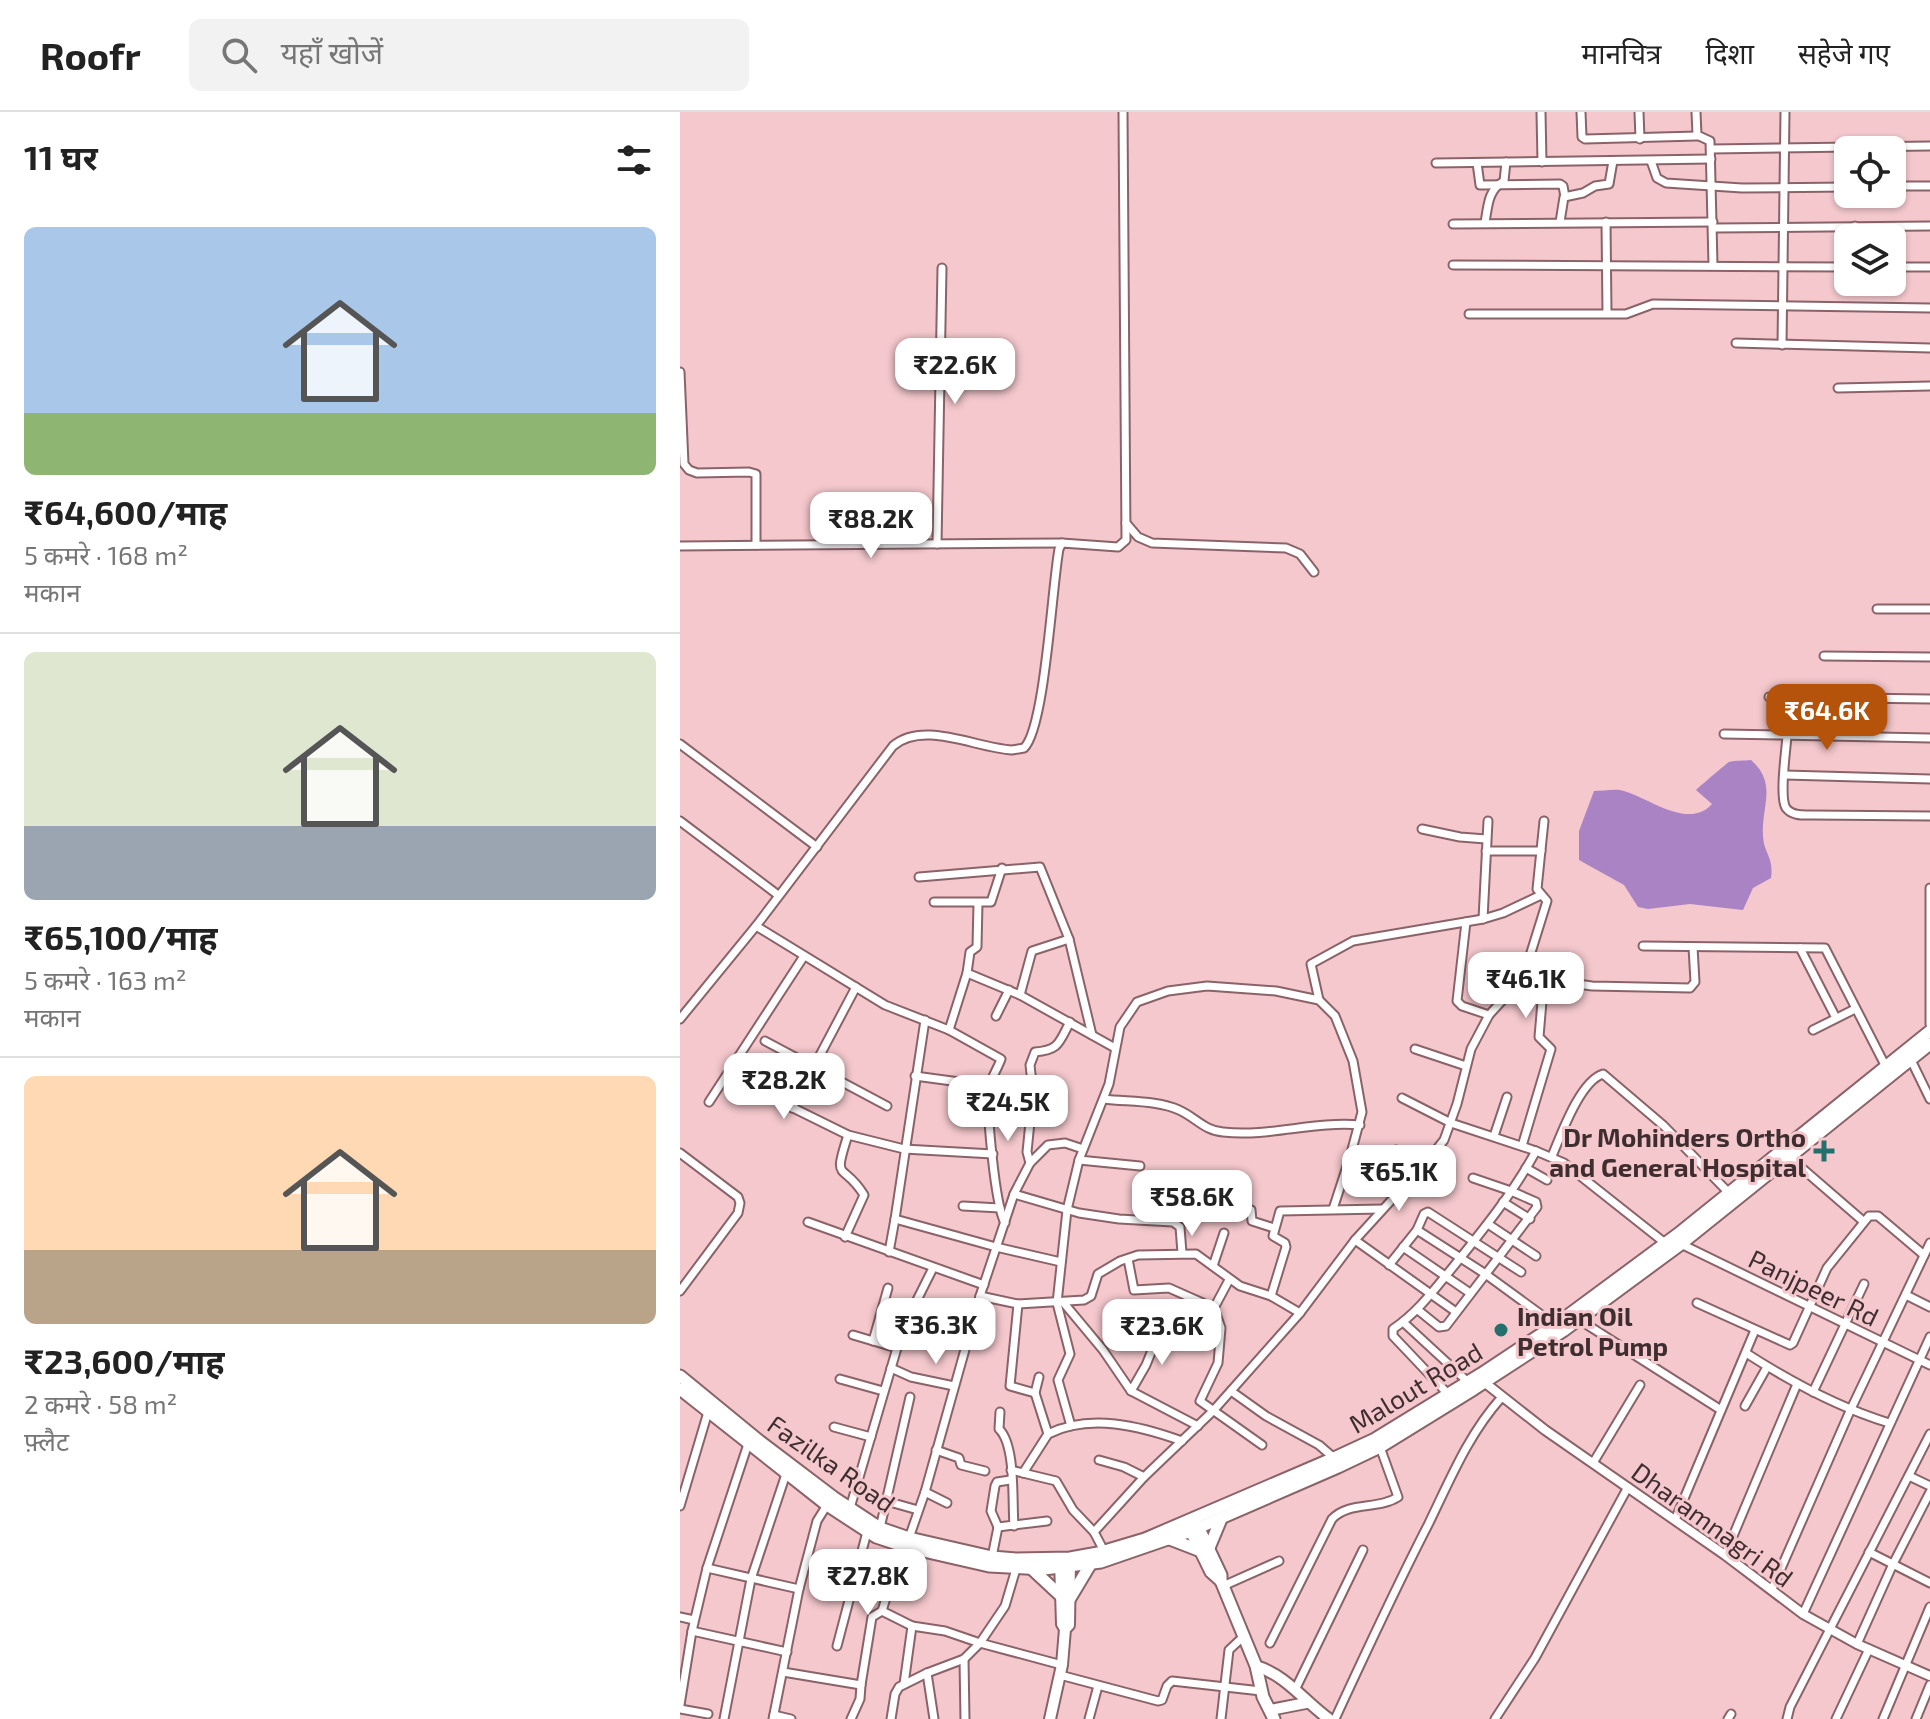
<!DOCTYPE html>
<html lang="hi">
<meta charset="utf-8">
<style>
body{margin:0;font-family:"Exo 2","Noto Sans Devanagari",sans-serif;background:#f2f2f2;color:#222;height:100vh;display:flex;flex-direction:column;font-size:30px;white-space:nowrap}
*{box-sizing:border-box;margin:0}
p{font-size:26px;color:#767676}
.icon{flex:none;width:44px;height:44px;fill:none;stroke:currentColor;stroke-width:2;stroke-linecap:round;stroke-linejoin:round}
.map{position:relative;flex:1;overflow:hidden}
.side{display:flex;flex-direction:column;background:#fff;width:680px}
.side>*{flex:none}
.controls{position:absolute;left:1154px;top:24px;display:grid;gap:16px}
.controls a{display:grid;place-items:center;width:72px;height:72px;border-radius:12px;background:#fff;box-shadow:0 2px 6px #0004;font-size:40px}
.price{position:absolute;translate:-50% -68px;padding:0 18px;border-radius:16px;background:#fff;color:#222;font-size:26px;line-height:52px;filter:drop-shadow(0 2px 4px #0008)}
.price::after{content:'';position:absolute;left:50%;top:48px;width:24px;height:18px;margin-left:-12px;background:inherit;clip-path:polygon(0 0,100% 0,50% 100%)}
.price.current{background:#b45309;color:#fff}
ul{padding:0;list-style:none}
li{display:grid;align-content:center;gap:16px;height:424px;padding:0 24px}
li+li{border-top:2px solid #e0e0e0}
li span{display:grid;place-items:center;height:248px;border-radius:12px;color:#555}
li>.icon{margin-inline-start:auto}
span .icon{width:144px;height:144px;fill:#fffc;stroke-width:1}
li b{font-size:34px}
h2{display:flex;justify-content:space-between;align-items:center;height:96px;padding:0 24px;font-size:34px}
header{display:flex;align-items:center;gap:48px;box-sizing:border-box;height:112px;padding:0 40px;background:#fff;border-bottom:2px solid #e0e0e0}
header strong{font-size:38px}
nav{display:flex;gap:44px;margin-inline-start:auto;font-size:28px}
.search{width:560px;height:72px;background:#f2f2f2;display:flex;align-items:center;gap:20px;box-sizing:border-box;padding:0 28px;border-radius:12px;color:#767676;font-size:30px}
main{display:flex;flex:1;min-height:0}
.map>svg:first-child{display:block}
</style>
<header>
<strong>Roofr</strong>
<div class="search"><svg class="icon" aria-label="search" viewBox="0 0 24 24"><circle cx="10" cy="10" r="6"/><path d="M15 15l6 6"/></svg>यहाँ खोजें</div>
<nav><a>मानचित्र</a><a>दिशा</a><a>सहेजे गए</a></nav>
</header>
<main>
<section class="side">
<h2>11 घर<svg class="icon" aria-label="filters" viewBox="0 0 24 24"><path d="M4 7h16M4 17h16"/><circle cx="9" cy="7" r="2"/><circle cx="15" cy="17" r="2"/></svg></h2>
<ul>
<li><span style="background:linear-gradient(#a9c7e8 75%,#8fb573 0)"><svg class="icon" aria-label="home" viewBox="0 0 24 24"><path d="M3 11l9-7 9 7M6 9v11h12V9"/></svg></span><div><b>₹64,600/माह</b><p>5 कमरे · 168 m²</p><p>मकान</p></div></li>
<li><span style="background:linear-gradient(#dfe7d0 70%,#9aa5b1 0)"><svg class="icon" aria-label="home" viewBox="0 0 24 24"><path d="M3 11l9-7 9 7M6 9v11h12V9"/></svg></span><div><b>₹65,100/माह</b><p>5 कमरे · 163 m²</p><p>मकान</p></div></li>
<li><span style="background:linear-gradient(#ffd9b3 70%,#b9a48a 0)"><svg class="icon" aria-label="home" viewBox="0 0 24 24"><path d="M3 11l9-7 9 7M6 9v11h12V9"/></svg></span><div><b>₹23,600/माह</b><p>2 कमरे · 58 m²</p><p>फ़्लैट</p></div></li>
</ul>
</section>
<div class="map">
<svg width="1250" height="1607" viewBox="0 0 1250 1607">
<rect width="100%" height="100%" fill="#f4c8cd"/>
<path fill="#aa83c4" d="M 1071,648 C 1098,672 1081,694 1083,724 C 1084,742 1094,745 1091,766 L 1073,776 L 1063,798 L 1010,792 L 968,797 L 958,795 L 944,773 L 899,748 L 899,719 L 914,679 C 922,679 932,677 940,678 C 967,684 1008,719 1032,692 L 1016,678 C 1020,674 1046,652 1049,650 C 1055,648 1065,649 1071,648 Z"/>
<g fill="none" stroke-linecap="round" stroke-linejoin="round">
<g stroke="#8a6368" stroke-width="11">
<g id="minor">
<path d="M 861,0 L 862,50"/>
<path d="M 901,0 L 902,25 L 905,27 L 1017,24"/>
<path d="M 959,0 L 960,27"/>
<path d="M 1016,0 L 1017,23 L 1030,29 L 1033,153"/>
<path d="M 1031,37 L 1250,34"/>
<path d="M 971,49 L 977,66 L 986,71 L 1062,76 L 1168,75"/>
<path d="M 756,51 L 1031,47"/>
<path d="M 797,51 L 800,73 L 880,72 L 883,74 L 885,85"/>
<path d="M 1212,74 L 1250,74"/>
<path d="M 880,110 L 884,85 L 903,81 L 915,74 L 929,72 L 933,49"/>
<path d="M 926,110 L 927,201"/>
<path d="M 805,111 C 808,93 808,78 824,69 L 826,50"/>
<path d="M 773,112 L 1033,110"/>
<path d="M 1034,116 L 1250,114"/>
<path d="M 1175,126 L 1175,114"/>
<path d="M 773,153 L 1168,155"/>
<path d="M 1212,155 L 1250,155"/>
<path d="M 789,202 L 946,202 L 973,192 L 1250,196"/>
<path d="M 1056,231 L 1250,236"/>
<path d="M 1102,233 L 1105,0"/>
<path d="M 0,260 L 4,352 L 9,358 L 17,361 L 69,360 L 76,362 L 76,433"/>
<path d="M 1158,276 L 1250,274"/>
<path d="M 446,411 L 458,425 L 472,431 L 606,436 L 620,442 L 634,460"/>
<path d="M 257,432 L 262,156"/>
<path d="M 0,434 L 382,431"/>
<path d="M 1197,497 L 1250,497"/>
<path d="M 1144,544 L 1250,545"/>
<path d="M 1089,585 L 1250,587"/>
<path d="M 1044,622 L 1250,626"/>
<path d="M 1107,624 C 1106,639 1099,685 1106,696 C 1112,704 1123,703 1131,703 L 1250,704"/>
<path d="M 0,632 L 137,735"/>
<path d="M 1105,663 L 1250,667"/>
<path d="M 0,709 L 98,783"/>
<path d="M 742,717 L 780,725 L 806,727"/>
<path d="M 806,739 L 861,739"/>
<path d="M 239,765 L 360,755 L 389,827 L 412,923"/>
<path d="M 1250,776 L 1250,912"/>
<path d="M 254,790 L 311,790 L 322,756"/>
<path d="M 803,807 L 808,709"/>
<path d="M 786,810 L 777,889 L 782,894 L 809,903"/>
<path d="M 76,814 L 205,893 L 269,918 L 321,947 C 318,956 311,966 309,975 C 306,996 315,1093 325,1111"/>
<path d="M 963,834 L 1145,836 L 1206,955"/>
<path d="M 1120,836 L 1156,906"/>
<path d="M 287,861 L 340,883 L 435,936"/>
<path d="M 840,864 L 912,874 L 1010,876 L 1015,870 L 1013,835"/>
<path d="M 831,879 L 862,881"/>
<path d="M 340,883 L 352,839 L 389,827"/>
<path d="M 639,888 L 631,852 L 673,829 L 803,807 L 823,801 L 861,783"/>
<path d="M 316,904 L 329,878"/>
<path d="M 0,907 L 76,814 L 213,634 C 243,608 296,636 332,638 L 344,636 C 365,616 372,474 379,437 L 382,431 L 438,435 L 446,428 L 443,0"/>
<path d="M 245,908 L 215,1107 L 316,1135 L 381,1150"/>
<path d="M 269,918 L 287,861 L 290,840 L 297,835 L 298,791"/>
<path d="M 1133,918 L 1175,897"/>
<path d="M 85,929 L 207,994"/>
<path d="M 735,937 L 786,954"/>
<path d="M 1231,948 L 1250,987"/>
<path d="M 235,964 L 309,974"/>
<path d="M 93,986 L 168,1023 L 224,1037 L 313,1042"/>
<path d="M 722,986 L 771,1011 L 856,1039 L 884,1051 L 985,1131"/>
<path d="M 424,987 C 447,990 478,988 499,998 C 515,1005 525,1019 543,1020 C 591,1025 633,1009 680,1013"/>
<path d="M 29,990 L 124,844"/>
<path d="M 112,996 L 176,875"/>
<path d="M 814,1024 L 827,985"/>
<path d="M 842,1034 L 871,937 L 859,925 L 864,866"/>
<path d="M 716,1038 L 735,1062"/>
<path d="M 0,1041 L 58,1085 L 60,1091 L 58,1101 L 0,1179"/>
<path d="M 872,1044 C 881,1023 900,969 923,962 L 984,1014 L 1049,1081"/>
<path d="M 1109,1045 L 1183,1109"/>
<path d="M 399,1048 L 460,1054"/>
<path d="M 350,1051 L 347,1040 L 353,980 L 350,953 L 355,940 C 380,938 379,930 390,910"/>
<path d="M 846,1056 L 867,1068"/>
<path d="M 334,1082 L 399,1101 L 439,1107 L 493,1110 L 500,1115 L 502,1141"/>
<path d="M 823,1090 L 850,1107"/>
<path d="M 283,1094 L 320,1096"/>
<path d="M 538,1094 L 571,1098 L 572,1109 L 594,1116"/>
<path d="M 653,1097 L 670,1045"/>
<path d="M 128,1110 L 304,1173"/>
<path d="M 808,1112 L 856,1144"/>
<path d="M 737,1118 L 804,1161 L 878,1215"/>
<path d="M 165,1125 L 184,1083 C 163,1049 152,1072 168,1023"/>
<path d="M 675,1128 L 776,1200"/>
<path d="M 1001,1132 L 1250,1253"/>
<path d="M 723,1135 L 790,1181"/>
<path d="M 209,1140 L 215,1107"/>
<path d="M 448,1147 L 454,1178 L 489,1176 L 534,1196"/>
<path d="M 709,1153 L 737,1118 L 744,1102 L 748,1100 L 841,1160"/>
<path d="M 533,1154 L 544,1121"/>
<path d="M 549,1168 L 534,1196 L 541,1216 L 538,1251 L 520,1289 L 582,1333"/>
<path d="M 1226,1183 L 1250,1195"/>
<path d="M 300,1184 L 338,1192 L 404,1188 L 411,1184 L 418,1162 L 440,1149 L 458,1143 L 516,1142 L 560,1174 L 591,1184 L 620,1201"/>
<path d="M 591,1184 L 606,1135 L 605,1131 L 593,1124 L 600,1099 L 702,1097"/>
<path d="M 383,1190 L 423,1238 L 451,1279 L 518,1314"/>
<path d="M 1017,1191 L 1110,1233 L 1113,1231 L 1147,1156 L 1189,1104 L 1198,1104 L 1244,1143"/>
<path d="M 338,1192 L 330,1274 L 355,1281"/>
<path d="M 738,1198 L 759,1215 L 766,1214 L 857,1095 L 856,1090 L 831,1079 L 793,1066"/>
<path d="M 898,1207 L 1041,1298"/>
<path d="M 723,1210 L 788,1270"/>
<path d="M 173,1223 L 217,1236"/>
<path d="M 193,1229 L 208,1176"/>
<path d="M 1066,1241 C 1111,1270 1157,1295 1209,1311"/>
<path d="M 211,1256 L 231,1265 L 274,1274"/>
<path d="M 160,1267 L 203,1279"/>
<path d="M 451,1279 L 466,1253 L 481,1216"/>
<path d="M 551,1279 L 586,1304 L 639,1333 L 654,1346"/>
<path d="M 1133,1280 L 1184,1172"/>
<path d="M 768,1282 L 713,1224 L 713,1217 C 738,1200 754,1178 773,1155 C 803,1118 833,1081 856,1039"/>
<path d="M 1065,1294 L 1087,1255"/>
<path d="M 320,1300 L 319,1317 C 336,1333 332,1389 334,1414"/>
<path d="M 391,1314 L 378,1268 L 390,1242 L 377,1191 L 387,1098 L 399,1048 L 429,972 L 440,915 L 457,890 L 488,879 L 527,874 L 596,879 L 639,888 L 655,904 L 673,949 L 682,1000 L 670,1045 L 722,1074"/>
<path d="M 154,1315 L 191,1325"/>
<path d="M 368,1322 C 410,1301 460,1314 502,1329"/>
<path d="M 256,1338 L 279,1346 L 281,1353 L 305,1359"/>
<path d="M 419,1348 L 444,1355 L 464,1365"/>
<path d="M 913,1351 L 960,1273"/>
<path d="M 331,1358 L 343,1361 L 368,1322 L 355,1281 L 359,1265"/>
<path d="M 343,1361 L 376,1369 L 393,1398 L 414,1420"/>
<path d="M 1229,1364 L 1250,1374"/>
<path d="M 245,1380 L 267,1391"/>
<path d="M 206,1389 L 238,1398"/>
<path d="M 0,1394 L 28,1300"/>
<path d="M 170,1396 L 217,1236 L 227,1208 L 253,1156"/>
<path d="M 995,1408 L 1075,1218"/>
<path d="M 318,1415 L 311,1399 L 315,1374 L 317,1370 L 330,1368"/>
<path d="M 200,1416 L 230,1285"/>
<path d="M 229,1426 L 245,1380 L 300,1184 L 334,1082 L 350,1051 L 368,1033 L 385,1031 L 403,1037"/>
<path d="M 424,1439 L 414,1420 L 464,1365 L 533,1299 L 620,1201 L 675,1128 L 749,1047 L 764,1028 L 777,992 L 791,937 L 809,903 L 831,879 L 848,850 L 867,789 L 857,777 L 864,709"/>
<path d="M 1189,1440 L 1250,1471"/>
<path d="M 1045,1443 L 1117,1272"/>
<path d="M 312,1445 L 318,1415 L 367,1409"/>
<path d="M 27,1456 L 119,1477"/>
<path d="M 543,1474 L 599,1449"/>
<path d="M 1092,1477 L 1170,1299 L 1250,1131"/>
<path d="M 1123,1502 L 1250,1225"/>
<path d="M 0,1505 L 14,1508"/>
<path d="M 232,1514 L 265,1519 L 300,1531 L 325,1494 L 336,1457"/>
<path d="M 12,1519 L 107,1540"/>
<path d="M 590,1531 L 652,1407 C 669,1389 698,1398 718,1385 L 700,1335"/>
<path d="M 1177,1532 L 1213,1452 L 1250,1380"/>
<path d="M 157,1534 L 187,1420"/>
<path d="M 284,1547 L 285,1607"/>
<path d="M 103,1560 L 181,1573 L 192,1505 L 202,1499"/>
<path d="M 247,1561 L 254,1607"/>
<path d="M 380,1563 L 478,1589 L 482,1588 L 487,1574 L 492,1569 L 581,1579"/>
<path d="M 224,1572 L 232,1514 L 202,1499 L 213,1463 L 226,1435"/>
<path d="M 615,1578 L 683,1438"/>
<path d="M 0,1593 L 12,1519 L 27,1456 L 68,1332"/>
<path d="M 0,1597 L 28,1602"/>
<path d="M 94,1603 L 111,1607"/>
<path d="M 44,1607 L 71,1467 L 106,1362"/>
<path d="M 93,1607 L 119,1477 L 137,1409 L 147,1393"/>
<path d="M 171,1607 L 180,1587 L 181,1573"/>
<path d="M 211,1607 L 215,1582 L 219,1575 L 247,1561 L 284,1547 L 300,1531 L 382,1553"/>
<path d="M 409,1607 L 418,1574"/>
<path d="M 541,1607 L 549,1538 L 564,1524"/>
<path d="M 655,1607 C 685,1542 715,1477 748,1413 C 770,1368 788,1323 821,1286"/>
<path d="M 815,1607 L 855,1546 L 948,1375"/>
<path d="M 1048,1607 L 1051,1602"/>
<path d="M 1107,1607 L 1110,1595 L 1250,1322"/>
<path d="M 1156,1607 L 1189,1537"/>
<path d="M 1203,1607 L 1250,1495"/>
<path d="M 1236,1607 L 1250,1573"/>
</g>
</g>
<g stroke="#8a6368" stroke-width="12">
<path id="tertiary" d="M 804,1270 L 865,1318 L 1045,1443 L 1123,1502 L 1177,1532 L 1250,1564"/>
</g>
<g stroke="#8a6368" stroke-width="14">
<g id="secondary">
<path d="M 380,1448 L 382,1512 L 385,1517"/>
<path d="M 576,1554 C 606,1563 625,1590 649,1607"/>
<path d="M 590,1598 L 626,1591"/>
<path d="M 370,1607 L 382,1553 L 385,1517 L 389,1513 L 390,1448"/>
</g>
</g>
<g stroke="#8a6368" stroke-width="15">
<g id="primary">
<path d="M 515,1408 L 541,1463 L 541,1469 L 576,1554 L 583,1585 L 594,1607"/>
<path d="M 507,1411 L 531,1460 L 541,1469"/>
</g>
</g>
<g stroke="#8a6368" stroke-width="15">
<g id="trunk">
<path d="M 0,1264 L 78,1328 L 153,1385 L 200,1416 L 229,1426 L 312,1445 L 336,1447 L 390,1446 L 418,1441 L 465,1427 L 654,1346 L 695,1327 L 801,1262 L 875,1213 L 998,1122 L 1250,919"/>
<path d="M 0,1277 L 147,1393 L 196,1425 L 226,1435 L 309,1454 L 364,1457 L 421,1450 L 511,1419 L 658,1355 L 700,1335 L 794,1277 L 883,1219 L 1001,1132 L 1250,932"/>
<path d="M 490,1427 L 521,1439"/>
<path d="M 529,1436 L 541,1407"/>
<path d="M 352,1457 L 381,1484"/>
<path d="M 389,1488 L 410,1453"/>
</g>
</g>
<use href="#minor" stroke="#fff" stroke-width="7"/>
<use href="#tertiary" stroke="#fff" stroke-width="8"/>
<use href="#secondary" stroke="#fff" stroke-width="10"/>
<use href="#primary" stroke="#fff" stroke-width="11"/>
<use href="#trunk" stroke="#fff" stroke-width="11"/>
</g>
<g fill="#256f6c" stroke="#f4c8cd" stroke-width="3">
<path d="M1140 1027h8v8h8v8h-8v8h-8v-8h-8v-8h8z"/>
<circle cx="821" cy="1218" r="8"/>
</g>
<g text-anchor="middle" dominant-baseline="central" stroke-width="6" stroke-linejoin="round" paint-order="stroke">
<g font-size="26" font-weight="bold" fill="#3f2e30" stroke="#f4c8cd" text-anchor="end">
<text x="1126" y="1024">Dr Mohinders Ortho<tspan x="1126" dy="30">and General Hospital</tspan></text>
<text x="837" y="1203" text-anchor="start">Indian Oil<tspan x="837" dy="30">Petrol Pump</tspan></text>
</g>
<g font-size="26" fill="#3f2e30" stroke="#f4c8cd">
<text transform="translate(1134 1175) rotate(26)">Panjpeer Rd</text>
<text transform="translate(735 1275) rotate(-31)">Malout Road</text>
<text transform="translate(152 1351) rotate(35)">Fazilka Road</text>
<text transform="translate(1033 1412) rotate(36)">Dharamnagri Rd</text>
</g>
</g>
</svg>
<div class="controls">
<a><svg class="icon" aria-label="locate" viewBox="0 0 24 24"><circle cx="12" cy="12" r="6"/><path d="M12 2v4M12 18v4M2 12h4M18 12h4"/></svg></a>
<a><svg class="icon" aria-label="layers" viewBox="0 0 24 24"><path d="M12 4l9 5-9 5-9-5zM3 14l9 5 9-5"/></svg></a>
</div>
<b class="price" style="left:275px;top:294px">₹22.6K</b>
<b class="price" style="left:191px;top:448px">₹88.2K</b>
<b class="price current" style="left:1147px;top:640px">₹64.6K</b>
<b class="price" style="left:846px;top:908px">₹46.1K</b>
<b class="price" style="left:104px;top:1009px">₹28.2K</b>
<b class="price" style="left:328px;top:1031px">₹24.5K</b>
<b class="price" style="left:719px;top:1101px">₹65.1K</b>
<b class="price" style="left:512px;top:1126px">₹58.6K</b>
<b class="price" style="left:256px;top:1254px">₹36.3K</b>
<b class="price" style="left:482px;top:1255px">₹23.6K</b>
<b class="price" style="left:188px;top:1505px">₹27.8K</b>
</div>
</main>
